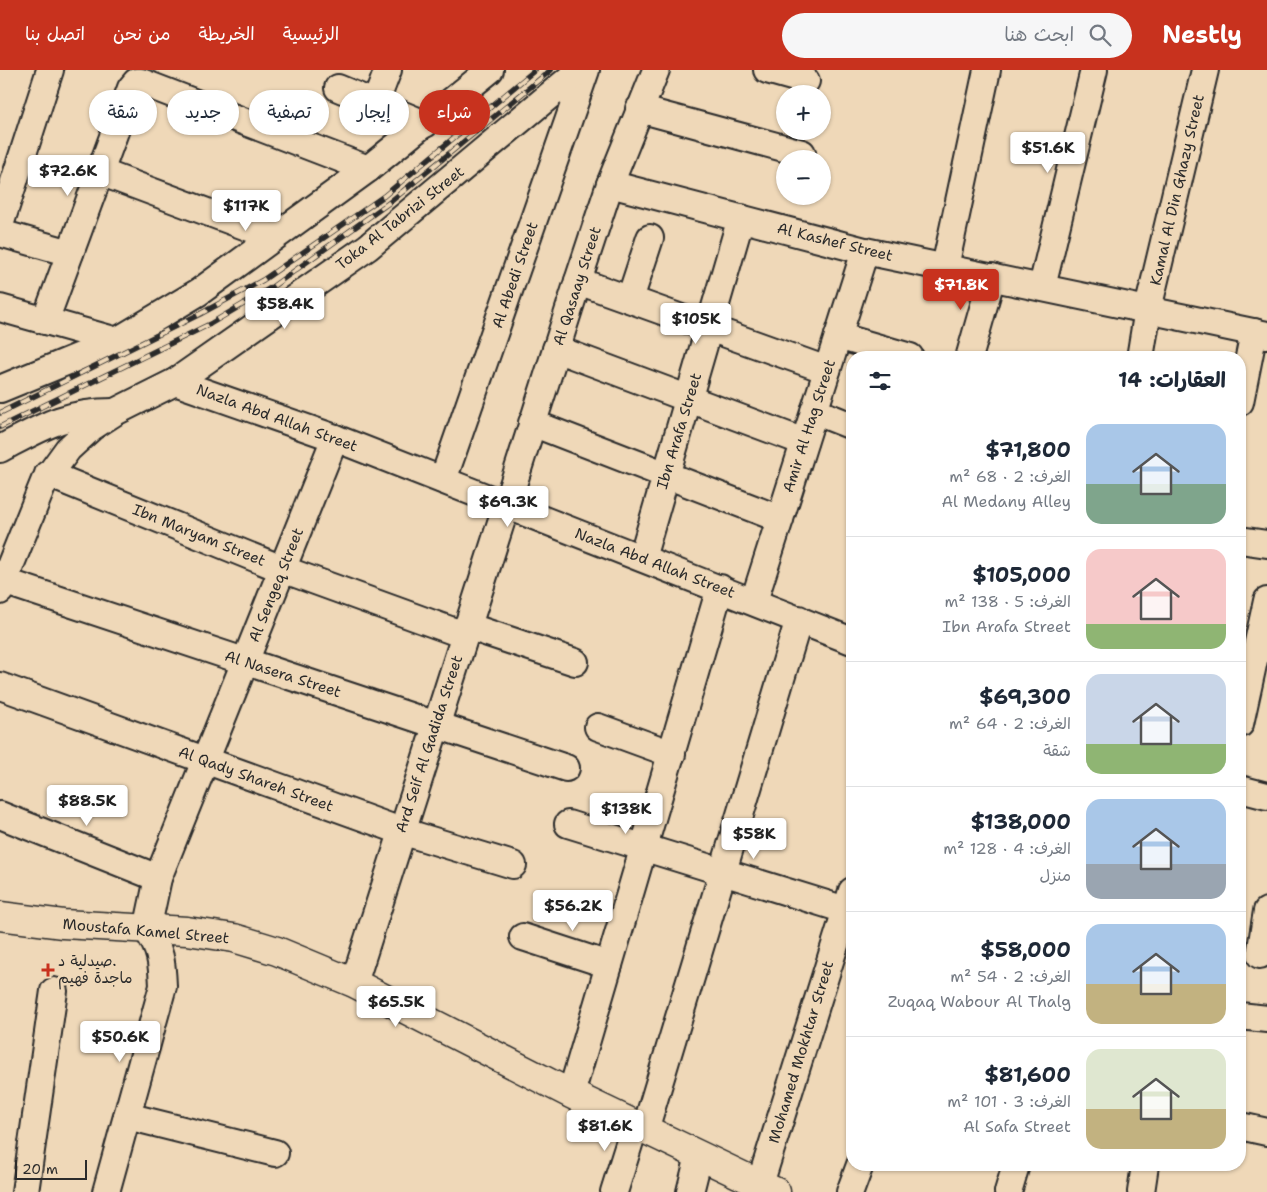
<!DOCTYPE html>
<html lang="ar">
<meta charset="utf-8">
<style>
body{margin:0;font-family:"Shantell Sans","Playpen Sans Arabic",sans-serif;background:#f6f6f7;color:#1f2937;direction:rtl;height:100vh;display:flex;flex-direction:column;font-size:19px;white-space:nowrap}
*{box-sizing:border-box;margin:0}
p{font-size:16px;color:#747a83}
.icon{flex:none;width:28px;height:28px;fill:none;stroke:currentColor;stroke-width:2;stroke-linecap:round;stroke-linejoin:round}
.map{position:relative;flex:1;overflow:hidden;direction:ltr}
.side{position:absolute;left:846px;top:281px;width:400px;height:820px;display:flex;flex-direction:column;background:#fff;border-radius:20px;box-shadow:0 1px 4px #0004;direction:rtl}
.side>*{flex:none}
.top-card{position:absolute;left:15px;top:20px;width:475px;height:45px;direction:rtl;display:flex;gap:10px}
.fabs{position:absolute;left:776px;top:15px;display:grid;gap:10px}
.fabs a{display:grid;place-items:center;width:55px;height:55px;border-radius:50%;background:#fff;box-shadow:0 1px 4px #0004;font-size:25px}
.scale{position:absolute;left:15px;bottom:12px;width:72px;box-sizing:border-box;padding-left:5px;border:2px solid #2b2b2b;border-top:0;font-size:14px;line-height:18px;white-space:nowrap;color:#2b2b2b;-webkit-text-stroke:4px #efd8b8;paint-order:stroke}
.price{position:absolute;translate:-50% -42px;padding:0 11px;border-radius:5px;background:#fff;color:#222;font-size:16px;line-height:32px;filter:drop-shadow(0 1px 2px #0008)}
.price::after{content:'';position:absolute;left:50%;top:30px;width:15px;height:11px;margin-left:-8px;background:inherit;clip-path:polygon(0 0,100% 0,50% 100%)}
.price.active{background:#c8321e;color:#fff}
ul{padding:0;list-style:none}
li{display:flex;align-items:center;gap:15px;height:125px;padding:0 20px}
li+li{border-top:1px solid #e0e1e3}
li span{display:grid;place-items:center;flex:none;width:140px;height:100px;border-radius:15px;color:#555}
li>.icon{margin-inline-start:auto}
span .icon{width:60px;height:60px;fill:#fffc;stroke-width:1}
li b{font-size:21px}
h2{display:flex;justify-content:space-between;align-items:center;height:60px;padding:0 20px;font-size:21px}
.pill{padding:0 18px;border-radius:22px;background:#fff;box-shadow:0 1px 4px #0004;font-size:18px;line-height:45px}
.pill.active{background:#c8321e;color:#fff}
header{display:flex;align-items:center;gap:30px;box-sizing:border-box;height:70px;padding:0 25px;background:#c8321e;color:#fff}
header strong{font-size:24px}
nav{display:flex;gap:28px;margin-inline-start:auto;font-size:18px}
.search{width:350px;height:45px;background:#f6f6f7;display:flex;align-items:center;gap:12px;box-sizing:border-box;padding:0 18px;border-radius:28px;color:#747a83;font-size:19px}
.map>svg:first-child{display:block}
</style>
<header>
<strong>Nestly</strong>
<div class="search"><svg class="icon" aria-label="search" viewBox="0 0 24 24"><circle cx="10" cy="10" r="6"/><path d="M15 15l6 6"/></svg>ابحث هنا</div>
<nav><a>الرئيسية</a><a>الخريطة</a><a>من نحن</a><a>اتصل بنا</a></nav>
</header>
<div class="map">
<svg width="1267" height="1122" viewBox="0 0 1267 1122">
<rect width="100%" height="100%" fill="#efd8b8"/>
<filter id="ink" filterUnits="userSpaceOnUse"><feTurbulence type="fractalNoise" baseFrequency=".02" numOctaves="2"/><feDisplacementMap in="SourceGraphic" scale="10" xChannelSelector="R" yChannelSelector="G"/><feConvolveMatrix kernelMatrix="1 2 1 2 8 2 1 2 1" color-interpolation-filters="sRGB"/></filter>
<g filter="url(#ink)">
<g fill="none" stroke-linecap="round" stroke-linejoin="round">
<g stroke="#2b2b2b" stroke-width="30">
<g id="street">
<path d="M 767,0 L 806,11"/>
<path d="M 338,18 L 425,54"/>
<path d="M 375,34 L 388,0"/>
<path d="M 639,39 L 802,83"/>
<path d="M 100,102 L 274,167"/>
<path d="M 610,114 L 865,181 L 1267,265"/>
<path d="M 0,155 L 50,0"/>
<path d="M 0,163 L 70,183"/>
<path d="M 945,197 L 987,0"/>
<path d="M 578,211 L 827,300"/>
<path d="M 1042,217 L 1094,0"/>
<path d="M 630,229 L 650,168"/>
<path d="M 0,238 L 117,271"/>
<path d="M 45,251 L 131,18 L 136,12 L 141,12 L 368,99"/>
<path d="M 838,266 L 910,287"/>
<path d="M 556,279 L 804,372"/>
<path d="M 969,288 L 992,207"/>
<path d="M 1140,288 L 1148,239 L 1205,0"/>
<path d="M 175,312 L 335,368 L 852,571"/>
<path d="M 0,319 L 117,271 L 199,222 L 368,99 L 490,0"/>
<path d="M 1240,332 L 1254,262"/>
<path d="M 814,341 L 852,356"/>
<path d="M 532,353 L 780,449"/>
<path d="M 0,379 C 42,357 65,342 114,342"/>
<path d="M 48,404 L 282,499 L 464,565"/>
<path d="M 443,410 L 586,0"/>
<path d="M 1240,470 L 1267,474"/>
<path d="M 642,488 L 741,148"/>
<path d="M 0,510 L 566,698"/>
<path d="M 0,521 L 44,412 L 68,379 L 92,357 L 115,342 L 175,312 L 368,177 L 580,0"/>
<path d="M 754,531 L 865,181"/>
<path d="M 467,556 L 575,592"/>
<path d="M 0,616 L 401,761 L 513,795"/>
<path d="M 1240,654 L 1267,531"/>
<path d="M 598,657 L 672,684"/>
<path d="M 1240,719 L 1267,726"/>
<path d="M 0,745 L 158,808"/>
<path d="M 568,754 L 852,842"/>
<path d="M 523,867 L 609,895"/>
<path d="M 1260,885 L 1267,841"/>
<path d="M 354,913 L 578,211 L 610,114 L 656,0"/>
<path d="M 1240,946 L 1267,949"/>
<path d="M 571,1024 L 720,518"/>
<path d="M 127,1046 L 275,1083"/>
<path d="M 1240,1056 L 1267,1062"/>
<path d="M 645,1060 L 799,549"/>
<path d="M 760,1114 L 852,821"/>
<path d="M 25,1122 L 54,921"/>
<path d="M 106,1122 L 163,916 C 162,892 161,880 147,860 L 158,808 L 335,368"/>
<path d="M 614,1122 L 635,1055"/>
<path d="M 690,1122 L 699,1086"/>
<path d="M 850,1122 L 860,1095"/>
<path d="M 1008,1122 L 1016,1095"/>
<path d="M 1141,1122 L 1145,1095"/>
</g>
</g>
<g stroke="#2b2b2b" stroke-width="31">
<path id="secondary" d="M 0,846 L 63,854 L 187,861 L 234,868 L 277,881 L 354,913 L 571,1024 L 776,1122"/>
</g>
<use href="#street" stroke="#efd8b8" stroke-width="26"/>
<use href="#secondary" stroke="#efd8b8" stroke-width="28"/>
<g stroke="#2b2b2b" stroke-width="5.5">
<g id="rail">
<path d="M 0,343 L 200,244 L 263,210 L 384,126 L 535,0"/>
<path d="M 0,357 L 210,254 L 272,217 L 390,132 L 551,0"/>
</g>
</g>
<use href="#rail" stroke="#efd8b8" stroke-width="4" stroke-dasharray="11" stroke-linecap="butt"/>
</g>
</g>
<path fill="#c8321e" stroke="#efd8b8" stroke-width="2" d="M45.5 892.5h5v5h5v5h-5v5h-5v-5h-5v-5h5z"/>
<g text-anchor="middle" dominant-baseline="central" stroke-width="5" stroke-linejoin="round" paint-order="stroke">
<g font-size="15" fill="#2b2b2b" stroke="#efd8b8">
<text transform="translate(1177 120) rotate(-77)">Kamal Al Din Ghazy Street</text>
<text transform="translate(400 148) rotate(-38)">Toka Al Tabrizi Street</text>
<text transform="translate(835 172) rotate(14)">Al Kashef Street</text>
<text transform="translate(515 205) rotate(-71)">Al Abedi Street</text>
<text transform="translate(577 216) rotate(-72)">Al Qasaay Street</text>
<text transform="translate(277 348) rotate(20)">Nazla Abd Allah Street</text>
<text transform="translate(809 356) rotate(-72)">Amir Al Hag Street</text>
<text transform="translate(679 361) rotate(-73)">Ibn Arafa Street</text>
<text transform="translate(199 465) rotate(22)">Ibn Maryam Street</text>
<text transform="translate(655 493) rotate(21)">Nazla Abd Allah Street</text>
<text transform="translate(276 515) rotate(-68)">Al Sengeq Street</text>
<text transform="translate(283 604) rotate(18)">Al Nasera Street</text>
<text transform="translate(429 674) rotate(-72)">Ard Seif Al Gadida Street</text>
<text transform="translate(256 709) rotate(20)">Al Qady Shareh Street</text>
<text transform="translate(146 861) rotate(5)">Moustafa Kamel Street</text>
<text transform="translate(801 982) rotate(-73)">Mohamed Mokhtar Street</text>
</g>
<g font-size="15" fill="#2b2b2b" stroke="#efd8b8" text-anchor="start">
<text x="58" y="891">صيدلية د.<tspan x="58" dy="17">ماجدة فهيم</tspan></text>
</g>
</g>
</svg>
<div class="fabs">
<a>+</a>
<a>−</a>
</div>
<div class="scale">20 m</div>
<b class="price" style="left:1048px;top:104px">$51.6K</b>
<b class="price" style="left:68px;top:127px">$72.6K</b>
<b class="price" style="left:246px;top:162px">$117K</b>
<b class="price active" style="left:961px;top:241px">$71.8K</b>
<b class="price" style="left:285px;top:260px">$58.4K</b>
<b class="price" style="left:696px;top:275px">$105K</b>
<b class="price" style="left:508px;top:458px">$69.3K</b>
<b class="price" style="left:87px;top:757px">$88.5K</b>
<b class="price" style="left:626px;top:765px">$138K</b>
<b class="price" style="left:754px;top:790px">$58K</b>
<b class="price" style="left:573px;top:862px">$56.2K</b>
<b class="price" style="left:396px;top:958px">$65.5K</b>
<b class="price" style="left:120px;top:993px">$50.6K</b>
<b class="price" style="left:605px;top:1082px">$81.6K</b>
<div class="top-card">
<a class="pill active">شراء</a>
<a class="pill">إيجار</a>
<a class="pill">تصفية</a>
<a class="pill">جديد</a>
<a class="pill">شقة</a>
</div>
<section class="side">
<h2>العقارات: 14<svg class="icon" aria-label="filters" viewBox="0 0 24 24"><path d="M4 7h16M4 17h16"/><circle cx="9" cy="7" r="2"/><circle cx="15" cy="17" r="2"/></svg></h2>
<ul>
<li><span style="background:linear-gradient(#a9c7e8 60%,#7fa58c 0)"><svg class="icon" aria-label="home" viewBox="0 0 24 24"><path d="M3 11l9-7 9 7M6 9v11h12V9"/></svg></span><div><b>$71,800</b><p>الغرف: 2 · 68 m²</p><p>Al Medany Alley</p></div></li>
<li><span style="background:linear-gradient(#f6c9c9 75%,#8fb573 0)"><svg class="icon" aria-label="home" viewBox="0 0 24 24"><path d="M3 11l9-7 9 7M6 9v11h12V9"/></svg></span><div><b>$105,000</b><p>الغرف: 5 · 138 m²</p><p>Ibn Arafa Street</p></div></li>
<li><span style="background:linear-gradient(#c9d6e8 70%,#8fb573 0)"><svg class="icon" aria-label="home" viewBox="0 0 24 24"><path d="M3 11l9-7 9 7M6 9v11h12V9"/></svg></span><div><b>$69,300</b><p>الغرف: 2 · 64 m²</p><p>شقة</p></div></li>
<li><span style="background:linear-gradient(#a9c7e8 65%,#9aa5b1 0)"><svg class="icon" aria-label="home" viewBox="0 0 24 24"><path d="M3 11l9-7 9 7M6 9v11h12V9"/></svg></span><div><b>$138,000</b><p>الغرف: 4 · 128 m²</p><p>منزل</p></div></li>
<li><span style="background:linear-gradient(#a9c7e8 60%,#c2b280 0)"><svg class="icon" aria-label="home" viewBox="0 0 24 24"><path d="M3 11l9-7 9 7M6 9v11h12V9"/></svg></span><div><b>$58,000</b><p>الغرف: 2 · 54 m²</p><p>Zuqaq Wabour Al Thalg</p></div></li>
<li><span style="background:linear-gradient(#dfe7d0 60%,#c2b280 0)"><svg class="icon" aria-label="home" viewBox="0 0 24 24"><path d="M3 11l9-7 9 7M6 9v11h12V9"/></svg></span><div><b>$81,600</b><p>الغرف: 3 · 101 m²</p><p>Al Safa Street</p></div></li>
</ul>
</section>
</div>
